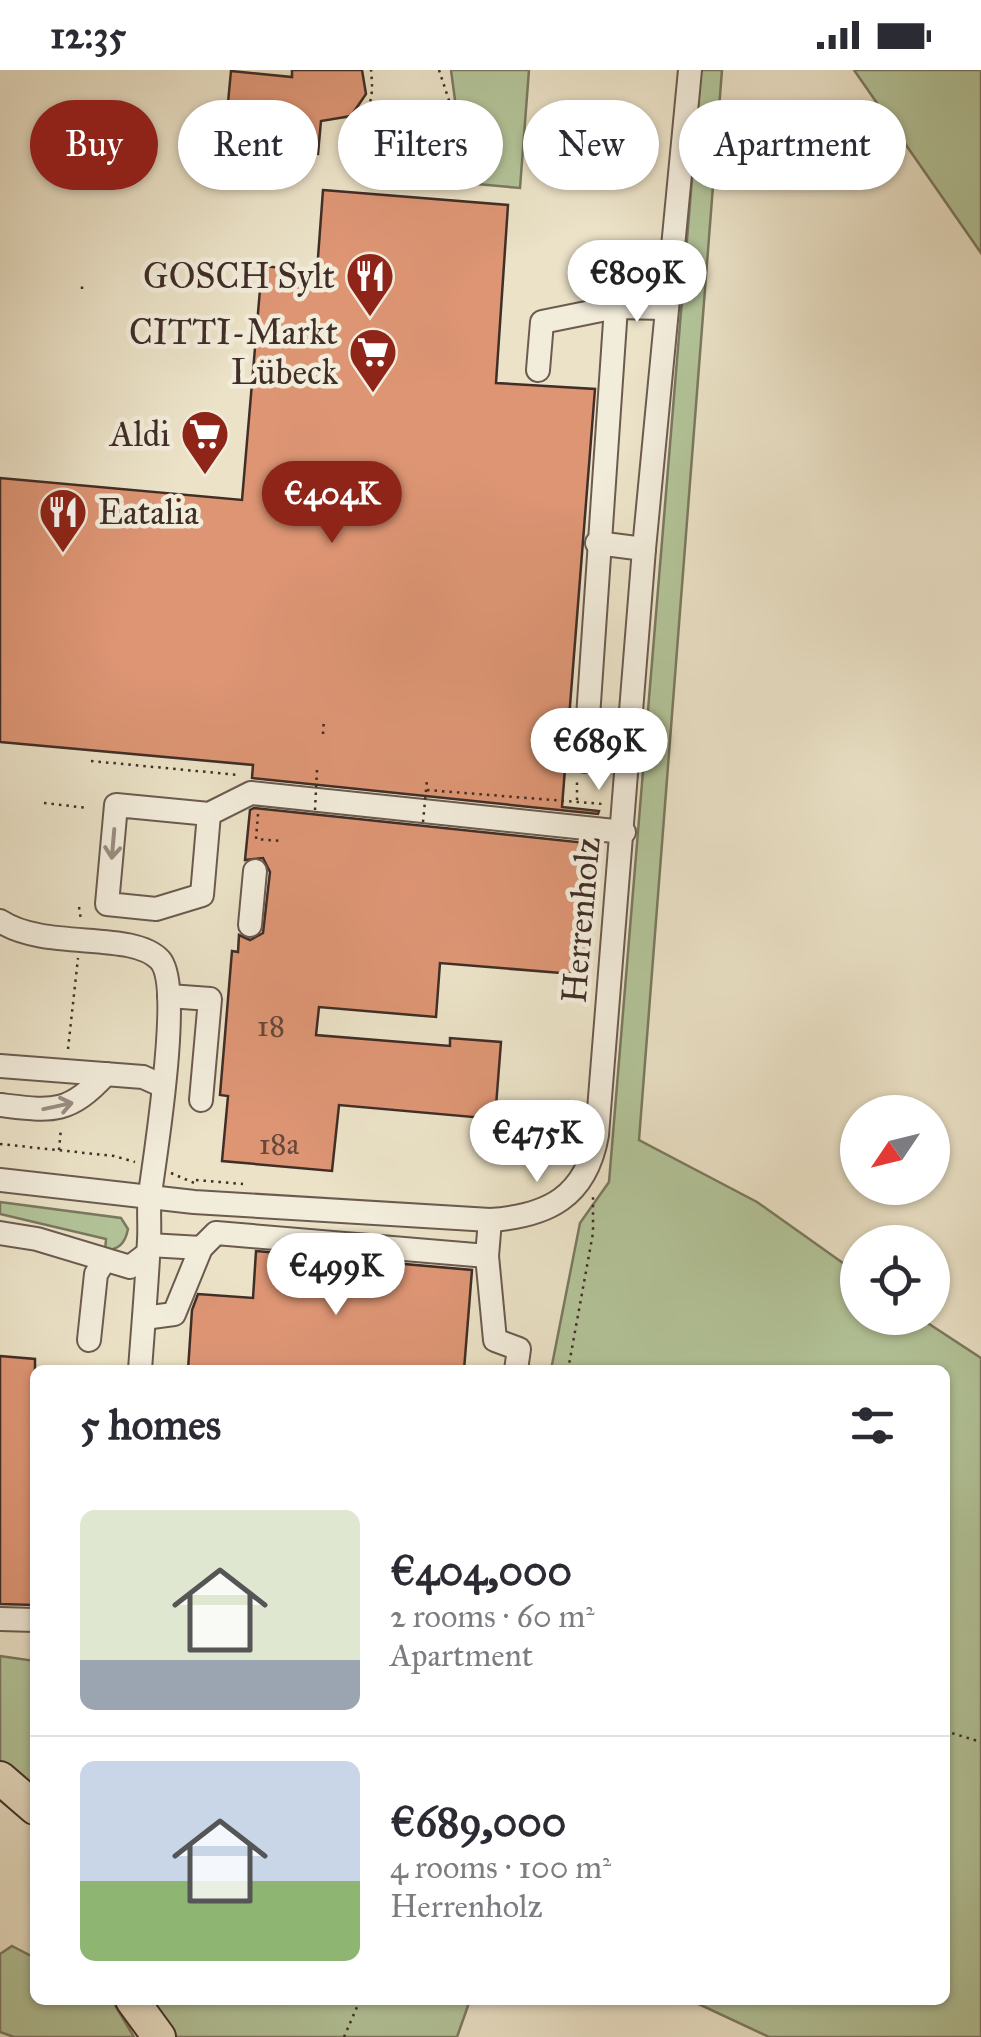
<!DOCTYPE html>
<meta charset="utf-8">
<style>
body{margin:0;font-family:"IM FELL Great Primer",serif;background:#f7f7f7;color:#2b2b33;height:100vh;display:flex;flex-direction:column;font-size:38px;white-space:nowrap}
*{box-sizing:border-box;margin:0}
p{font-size:32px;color:#7c7c81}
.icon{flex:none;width:55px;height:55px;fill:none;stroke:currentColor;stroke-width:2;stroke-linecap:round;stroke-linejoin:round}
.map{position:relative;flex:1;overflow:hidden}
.sheet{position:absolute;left:30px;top:1295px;width:920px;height:640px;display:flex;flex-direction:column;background:#fff;border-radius:15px;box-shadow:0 2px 8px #0004}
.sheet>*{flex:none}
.hud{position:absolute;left:30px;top:30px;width:922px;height:90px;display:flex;gap:20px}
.needle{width:65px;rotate:235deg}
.controls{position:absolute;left:840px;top:1025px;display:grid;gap:20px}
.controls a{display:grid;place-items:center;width:110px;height:110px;border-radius:50%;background:#fff;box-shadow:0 2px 8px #0004;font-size:50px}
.price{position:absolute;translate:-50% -85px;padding:0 22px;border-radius:35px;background:#fff;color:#222;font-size:32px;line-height:65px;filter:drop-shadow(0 2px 5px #0008)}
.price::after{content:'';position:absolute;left:50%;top:60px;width:30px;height:22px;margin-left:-15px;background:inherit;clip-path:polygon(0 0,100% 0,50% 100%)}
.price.on{background:#8f2418;color:#fff}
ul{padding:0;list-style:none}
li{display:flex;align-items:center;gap:30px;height:250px;padding:0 50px}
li+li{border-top:2px solid #e1e1e2}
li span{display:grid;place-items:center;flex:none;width:280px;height:200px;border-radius:15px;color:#555}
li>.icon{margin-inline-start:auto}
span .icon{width:120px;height:120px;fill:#fffc;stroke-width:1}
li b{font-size:42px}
h2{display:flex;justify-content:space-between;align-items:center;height:120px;padding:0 50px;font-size:42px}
.pill{padding:0 35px;border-radius:45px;background:#fff;box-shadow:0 2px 8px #0004;font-size:35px;line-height:90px}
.pill.on{background:#8f2418;color:#fff}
.status{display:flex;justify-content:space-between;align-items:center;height:70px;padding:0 50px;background:#fff;direction:ltr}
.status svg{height:28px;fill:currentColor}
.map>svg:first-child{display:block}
</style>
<div class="status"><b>12:35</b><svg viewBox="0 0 49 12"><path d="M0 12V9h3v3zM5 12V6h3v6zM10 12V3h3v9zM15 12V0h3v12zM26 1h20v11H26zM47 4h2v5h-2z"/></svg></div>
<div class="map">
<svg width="981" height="1967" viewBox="0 0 981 1967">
<rect width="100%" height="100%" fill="#ebe2c7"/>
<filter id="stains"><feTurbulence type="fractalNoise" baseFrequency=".002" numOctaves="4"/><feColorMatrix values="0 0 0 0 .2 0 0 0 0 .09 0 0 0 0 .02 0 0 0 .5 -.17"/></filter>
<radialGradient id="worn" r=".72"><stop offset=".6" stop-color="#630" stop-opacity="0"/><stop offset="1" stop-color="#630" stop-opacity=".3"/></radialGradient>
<g fill="#b3c499" stroke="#7a7960" stroke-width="2.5">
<path d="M 451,0 L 529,0 L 520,118 L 466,113 Z"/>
<path d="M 701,0 L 722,0 L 639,1070 L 757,1132 L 857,1203 L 858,1248 L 920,1248 L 981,1288 L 981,1967 L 769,1967 L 690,1930 L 945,1930 L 945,1300 L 551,1300 L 580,1153 L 609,1112 Z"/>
<path d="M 854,0 L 981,0 L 981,183 Z"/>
<path d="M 0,1132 L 121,1148 L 128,1159 C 125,1174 119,1179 105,1181 L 106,1169 L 0,1144 Z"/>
<path d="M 0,1586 L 35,1591 L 35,1722 L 0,1693 Z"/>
<path d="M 12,1876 L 35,1888 L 35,1930 L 112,1930 L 134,1967 L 14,1967 L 0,1962 L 0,1884 Z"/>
<path d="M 150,1930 L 470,1930 L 457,1967 L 174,1967 Z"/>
</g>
<g fill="#dd9574" stroke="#402e27" stroke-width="2.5">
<path d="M 292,0 L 362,0 L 366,24 L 351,46 L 321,51 L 318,84 L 224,75 L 231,1 L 292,7 Z"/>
<path d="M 323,120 L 508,135 L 496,313 L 595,319 L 562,737 L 599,741 L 598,744 L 252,708 L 253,695 L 0,672 L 0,408 L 242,430 L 262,196 L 317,201 Z"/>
<path d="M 254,738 L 596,774 L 585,905 L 440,893 L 436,947 L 319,937 L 316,965 L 450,976 L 450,968 L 501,972 L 495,1049 L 339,1035 L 332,1101 L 222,1091 L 228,1026 L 220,1025 L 232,881 L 238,882 L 239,865 L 250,870 L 263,863 L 270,802 L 263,788 L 245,790 L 250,740 Z"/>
<path d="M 256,1181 L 472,1200 L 464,1300 L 188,1300 L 192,1240 L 198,1224 L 253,1228 Z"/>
<path d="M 0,1286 L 35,1289 L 35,1535 L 0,1534 Z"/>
</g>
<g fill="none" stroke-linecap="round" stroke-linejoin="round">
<g stroke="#6b5b4f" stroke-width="26">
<g id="minor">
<path d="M 538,300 L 542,252 L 616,237 L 665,238"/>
<path d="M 597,473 L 644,479"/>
<path d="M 585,691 L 616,237"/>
<path d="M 209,744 L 202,825 L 156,839 L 107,834 L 116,735 L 209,744 L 251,723 L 624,762"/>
<path d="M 0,851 C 45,881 132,860 160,890 C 183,916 155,1086 150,1124 C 148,1139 150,1155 149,1170 C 147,1213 143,1257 140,1300"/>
<path d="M 250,855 L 255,801"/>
<path d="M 169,926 L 210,929 L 201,1030"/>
<path d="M 0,996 L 143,1007 L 163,1016"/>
<path d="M 0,1035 C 52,1041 68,1045 106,1004"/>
<path d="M 0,1110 L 194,1132 L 490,1150 C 548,1146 586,1127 597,1065 L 644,479 L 690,0"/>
<path d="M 0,1163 L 37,1169 L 130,1197 L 147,1184"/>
<path d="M 149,1175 L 201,1178"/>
<path d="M 487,1186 L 495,1270 L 519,1279 L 516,1300"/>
<path d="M 144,1248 L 174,1244 L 201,1178 L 216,1163 L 487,1186 L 490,1150"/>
<path d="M 89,1270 L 96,1204 L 103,1193"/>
<path d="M 0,1549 L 35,1550"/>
</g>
</g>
<g stroke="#402e27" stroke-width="36">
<g id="highway">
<path d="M 0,1708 L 35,1738"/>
<path d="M 132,1930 L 159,1967"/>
</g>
</g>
<g stroke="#402e27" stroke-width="2.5" stroke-dasharray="2.5 5" stroke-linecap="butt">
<path d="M 439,0 L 465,79"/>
<path d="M 347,60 C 371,41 374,31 371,0"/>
<path d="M 82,219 L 82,215"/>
<path d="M 323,664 L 324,649"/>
<path d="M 91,691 L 239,705"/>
<path d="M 427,720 L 603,734"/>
<path d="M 577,730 L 577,708"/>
<path d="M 44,733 L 88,738"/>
<path d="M 258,744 L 256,769 L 281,771"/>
<path d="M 79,837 L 81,850"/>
<path d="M 68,979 L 78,888"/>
<path d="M 0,1074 L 114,1086 L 135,1092"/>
<path d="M 59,1080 L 61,1058"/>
<path d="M 171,1103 L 194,1113"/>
<path d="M 196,1110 L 243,1114"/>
<path d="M 568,1300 L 593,1163 L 593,1124"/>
<path d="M 945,1661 L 981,1672"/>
<path d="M 344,1967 L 360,1930"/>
</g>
<use href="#minor" stroke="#f2ecdb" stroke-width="22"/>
<use href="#highway" stroke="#ebe2c7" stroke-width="32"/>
<g stroke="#402e27" stroke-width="2.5" stroke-dasharray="2.5 5" stroke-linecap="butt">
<path d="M 315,740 L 317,700"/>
<path d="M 423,752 L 427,710"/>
</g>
</g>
<defs><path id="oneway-shaft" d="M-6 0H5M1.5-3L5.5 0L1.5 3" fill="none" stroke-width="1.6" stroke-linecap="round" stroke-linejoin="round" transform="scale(2.5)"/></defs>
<g stroke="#998d81">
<use href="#oneway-shaft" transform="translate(113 774) rotate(95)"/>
<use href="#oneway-shaft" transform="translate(58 1036) rotate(-12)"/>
</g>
<defs>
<g id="restaurant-pin" transform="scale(2.5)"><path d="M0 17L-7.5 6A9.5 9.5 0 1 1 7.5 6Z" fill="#8f2418" stroke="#f2ecdb"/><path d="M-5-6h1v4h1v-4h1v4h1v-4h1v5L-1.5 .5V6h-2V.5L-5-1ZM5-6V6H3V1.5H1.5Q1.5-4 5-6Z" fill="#fff"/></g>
<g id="supermarket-pin" transform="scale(2.5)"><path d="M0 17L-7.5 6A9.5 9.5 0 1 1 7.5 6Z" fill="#8f2418" stroke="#f2ecdb"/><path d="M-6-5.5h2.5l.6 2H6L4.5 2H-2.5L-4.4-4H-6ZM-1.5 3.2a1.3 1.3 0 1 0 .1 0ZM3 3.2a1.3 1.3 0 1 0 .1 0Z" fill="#fff"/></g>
</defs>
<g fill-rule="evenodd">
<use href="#restaurant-pin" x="370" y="206"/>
<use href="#supermarket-pin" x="373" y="282"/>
<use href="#supermarket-pin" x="205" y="364"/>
<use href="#restaurant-pin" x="63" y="442"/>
</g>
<g text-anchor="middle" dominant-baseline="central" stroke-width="9" stroke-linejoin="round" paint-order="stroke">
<g font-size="30" fill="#67483a">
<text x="271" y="956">18</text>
<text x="279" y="1074">18a</text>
</g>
<g font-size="35" fill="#402e27" stroke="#f2ecdb" text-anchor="end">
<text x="335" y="206">GOSCH Sylt</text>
<text x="338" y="262">CITTI-Markt<tspan x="338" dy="40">Lübeck</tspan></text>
<text x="170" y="364">Aldi</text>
<text x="98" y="442" text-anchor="start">Eatalia</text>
</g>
<g font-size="35" fill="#402e27" stroke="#f2ecdb">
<text transform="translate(581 850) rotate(-85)">Herrenholz</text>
</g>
</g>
<rect width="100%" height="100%" filter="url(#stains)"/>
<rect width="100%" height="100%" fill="url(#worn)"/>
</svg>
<div class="controls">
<a><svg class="needle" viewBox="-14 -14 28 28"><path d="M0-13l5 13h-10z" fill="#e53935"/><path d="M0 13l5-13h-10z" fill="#7c7c81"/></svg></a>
<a><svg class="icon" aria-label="locate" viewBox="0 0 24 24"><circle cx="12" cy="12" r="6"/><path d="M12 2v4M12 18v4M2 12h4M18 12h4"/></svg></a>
</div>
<b class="price" style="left:637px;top:255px">€809K</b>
<b class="price on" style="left:332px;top:476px">€404K</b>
<b class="price" style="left:599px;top:723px">€689K</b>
<b class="price" style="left:537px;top:1115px">€475K</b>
<b class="price" style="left:336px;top:1248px">€499K</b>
<div class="hud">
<a class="pill on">Buy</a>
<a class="pill">Rent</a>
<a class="pill">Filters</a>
<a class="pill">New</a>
<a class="pill">Apartment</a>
</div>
<section class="sheet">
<h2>5 homes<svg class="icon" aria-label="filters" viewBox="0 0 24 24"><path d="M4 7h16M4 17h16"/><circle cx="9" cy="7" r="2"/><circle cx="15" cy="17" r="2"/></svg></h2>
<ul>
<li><span style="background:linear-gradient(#dfe7d0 75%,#9aa5b1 0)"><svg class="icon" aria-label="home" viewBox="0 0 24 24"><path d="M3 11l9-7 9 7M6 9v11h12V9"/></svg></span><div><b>€404,000</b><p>2 rooms · 60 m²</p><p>Apartment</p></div></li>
<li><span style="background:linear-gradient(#c9d6e8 60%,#8fb573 0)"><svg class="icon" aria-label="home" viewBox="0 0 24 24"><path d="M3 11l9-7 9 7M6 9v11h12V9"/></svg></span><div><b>€689,000</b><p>4 rooms · 100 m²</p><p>Herrenholz</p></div></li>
</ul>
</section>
</div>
